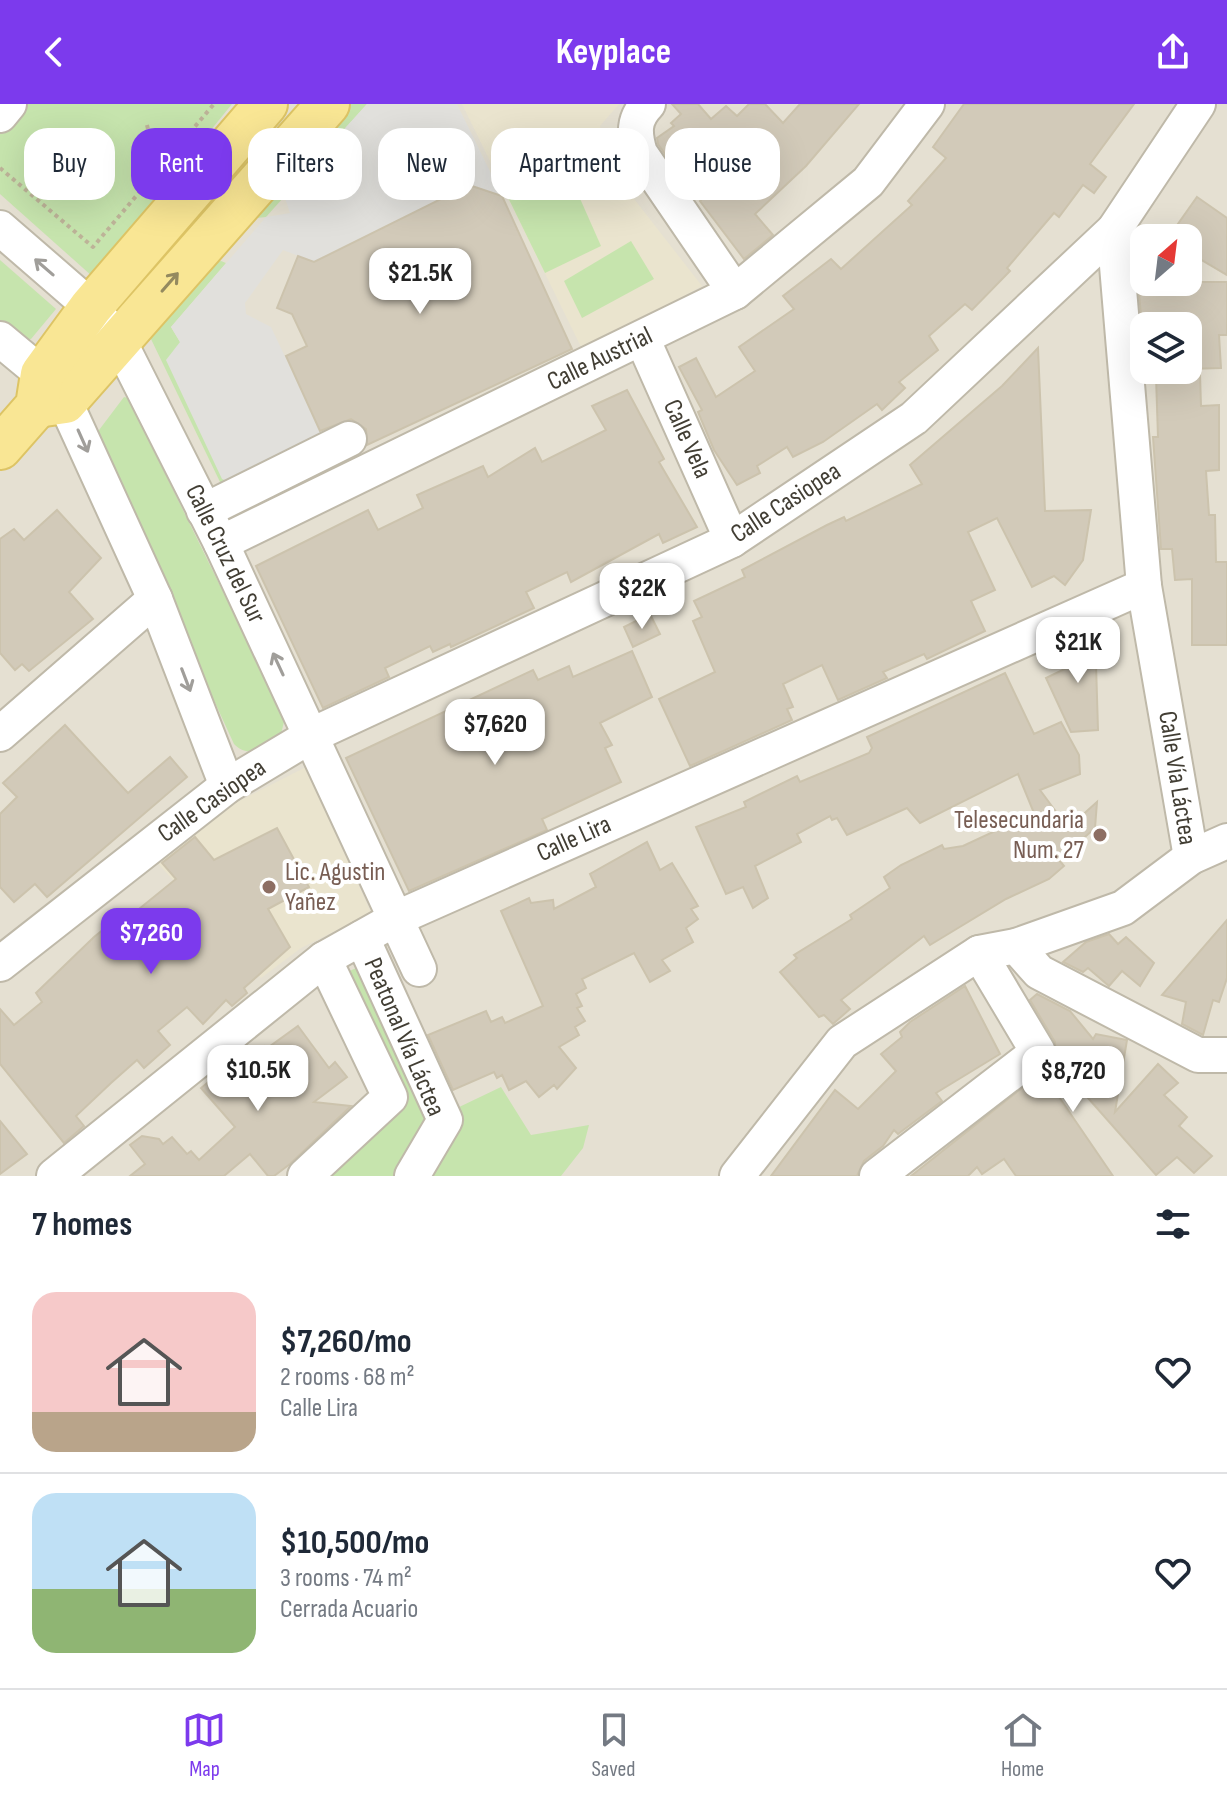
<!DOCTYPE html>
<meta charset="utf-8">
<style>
body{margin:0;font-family:"Sofia Sans Condensed",sans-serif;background:#f6f6f7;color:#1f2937;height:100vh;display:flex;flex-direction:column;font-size:30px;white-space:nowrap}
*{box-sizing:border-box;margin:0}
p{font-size:26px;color:#747a83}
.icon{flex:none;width:44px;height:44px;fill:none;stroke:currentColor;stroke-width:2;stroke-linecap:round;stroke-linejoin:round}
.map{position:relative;height:1072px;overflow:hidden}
.details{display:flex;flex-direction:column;background:#fff;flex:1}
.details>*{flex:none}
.top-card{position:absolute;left:24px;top:24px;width:800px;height:72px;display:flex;gap:16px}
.needle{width:52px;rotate:28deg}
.tools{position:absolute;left:1130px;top:120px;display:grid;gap:16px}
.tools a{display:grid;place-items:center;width:72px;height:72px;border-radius:16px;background:#fff;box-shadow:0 8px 32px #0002;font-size:40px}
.price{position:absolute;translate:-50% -68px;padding:0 18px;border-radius:16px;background:#fff;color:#222;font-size:26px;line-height:52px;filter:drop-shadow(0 2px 4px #0008)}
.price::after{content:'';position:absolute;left:50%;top:48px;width:24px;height:18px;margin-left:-12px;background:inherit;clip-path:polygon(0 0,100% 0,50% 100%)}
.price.current{background:#7c3aed;color:#fff}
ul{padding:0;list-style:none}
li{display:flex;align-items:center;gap:24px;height:200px;padding:0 32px}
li+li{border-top:2px solid #e0e1e3}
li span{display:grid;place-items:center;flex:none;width:224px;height:160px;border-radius:24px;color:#555}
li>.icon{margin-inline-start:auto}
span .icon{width:96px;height:96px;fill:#fffc;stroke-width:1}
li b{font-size:34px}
h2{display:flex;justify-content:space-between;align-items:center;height:96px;padding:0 32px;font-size:34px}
.chip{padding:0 28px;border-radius:24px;background:#fff;box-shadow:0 8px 32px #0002;font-size:28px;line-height:72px}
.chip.current{background:#7c3aed;color:#fff}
header{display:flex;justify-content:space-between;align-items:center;height:104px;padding:0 32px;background:#7c3aed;color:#fff;font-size:36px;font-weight:700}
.tabs{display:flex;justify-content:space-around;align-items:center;height:112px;border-top:2px solid #e0e1e3;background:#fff;font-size:22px;color:#747a83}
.tabs a{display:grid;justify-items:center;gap:4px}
.tabs .current{color:#7c3aed}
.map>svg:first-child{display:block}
</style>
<header><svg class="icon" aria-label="back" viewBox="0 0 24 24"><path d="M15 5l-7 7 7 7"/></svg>Keyplace<svg class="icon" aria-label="share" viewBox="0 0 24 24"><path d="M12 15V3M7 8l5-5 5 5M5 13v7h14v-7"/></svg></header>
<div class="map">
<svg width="1227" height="1072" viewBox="0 0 1227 1072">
<rect width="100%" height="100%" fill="#f1eee3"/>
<path fill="#e5e0d2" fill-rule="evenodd" d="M 0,0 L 1227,0 L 1227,1072 L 0,1072 ZM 1144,134 L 1188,134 L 1188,178 L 1144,178 ZM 1144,222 L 1188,222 L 1188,266 L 1144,266 Z"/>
<g fill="#eae4ce">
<path d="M 462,0 L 619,0 L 600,22 L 606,59 L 702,182 L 583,247 Z"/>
<path d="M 306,663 L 371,809 L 301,844 L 261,874 L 155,756 L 206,714 Z"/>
</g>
<g fill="#c6e4ad">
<path d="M 23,0 L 232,0 L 92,172 L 0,90 L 0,27 Z"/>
<path d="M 347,0 L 367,0 L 266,113 L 257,114 Z"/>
<path d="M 555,38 L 601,142 L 545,169 L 494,65 Z"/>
<path d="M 631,137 L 654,175 L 582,214 L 564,177 Z"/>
<path d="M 0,156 L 56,205 L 31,235 L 21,235 L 0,219 Z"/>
<path d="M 221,157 L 226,159 L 171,223 L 180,238 L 229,378 L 221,380 L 150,233 L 215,158 Z"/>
<path d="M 124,293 L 128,294 L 285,614 L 281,630 C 266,640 250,657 234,640 L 100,348 L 96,330 Z"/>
<path d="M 363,861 L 430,1017 L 400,1072 L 332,1072 L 397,1011 L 400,994 L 345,869 Z"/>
<path d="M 501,983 L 531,1031 L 589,1021 L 583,1044 L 561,1072 L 424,1072 L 455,1005 Z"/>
</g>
<path fill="#e1e0dc" d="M 367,0 L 457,0 L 502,92 L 469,81 L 314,158 L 283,146 L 245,199 L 246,210 L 271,223 L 321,329 L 229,378 L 222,375 L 166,256 L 180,238 L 171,223 L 266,113 L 290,109 L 284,91 Z"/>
<g fill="#d2cab9" stroke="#ccc3ad" stroke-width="2">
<path d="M 672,0 L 698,0 L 711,15 L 726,2 L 737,12 L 749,0 L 765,0 L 783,19 L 800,0 L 859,0 L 806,62 L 755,110 L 773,131 L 744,155 L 700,97 L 709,88 L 683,56 L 674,63 L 658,40 L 657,34 L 674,22 L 671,19 L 681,10 Z"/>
<path d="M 964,0 L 1134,0 L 1090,60 L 1106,73 L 1094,89 L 1083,81 L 1059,113 L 1054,109 L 1007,164 L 1010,167 L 972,206 L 965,200 L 929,232 L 938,246 L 899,278 L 905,284 L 882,306 L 877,300 L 823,338 L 793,353 L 787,343 L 757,362 L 760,369 L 737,381 L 714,346 L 698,308 L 702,306 L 679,263 L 696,254 L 716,293 L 755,267 L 739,243 L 794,205 L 783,192 L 831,155 L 841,165 L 912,101 L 908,97 L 946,54 L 933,43 Z"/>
<path d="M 469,81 L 502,92 L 572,245 L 367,341 L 366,325 L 351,315 L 320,327 L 286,252 L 307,242 L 292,210 L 277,204 L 298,152 L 314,158 Z"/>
<path d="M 1197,93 L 1227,114 L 1227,171 L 1188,148 L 1188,134 L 1168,134 Z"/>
<path d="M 1138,178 L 1227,178 L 1227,231 L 1219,231 L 1221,264 L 1188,265 L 1188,222 L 1142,222 Z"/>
<path d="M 1038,244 L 1045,407 L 1091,406 L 1083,456 L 1065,481 L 1054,472 L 1032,483 L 997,414 L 968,428 L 995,486 L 971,497 L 985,527 L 927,555 L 924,550 L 883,568 L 887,574 L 838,596 L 822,561 L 783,580 L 793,603 L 787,605 L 792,616 L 690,662 L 659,595 L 715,568 L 693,517 L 702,513 L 694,497 L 745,473 L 742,466 L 827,421 L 844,413 L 846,417 L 922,380 L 910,361 L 1002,282 Z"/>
<path d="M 1200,270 L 1201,302 L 1219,301 L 1219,366 L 1206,367 L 1209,411 L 1215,411 L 1216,458 L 1227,458 L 1227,541 L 1192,541 L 1192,475 L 1175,476 L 1172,445 L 1161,445 L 1153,333 L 1158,333 L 1156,272 Z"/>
<path d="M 627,286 L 664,355 L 659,358 L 697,423 L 663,439 L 659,430 L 571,478 L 567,468 L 526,488 L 534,504 L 451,543 L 450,540 L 433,548 L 430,542 L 385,564 L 389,573 L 323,604 L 256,462 L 368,406 L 378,426 L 423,404 L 417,391 L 483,362 L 488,373 L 535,344 L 542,358 L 606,326 L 592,302 Z"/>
<path d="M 57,406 L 101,454 L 69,488 L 93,515 L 29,567 L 22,560 L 15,566 L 0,549 L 0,435 L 14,425 L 24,436 Z"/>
<path d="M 650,510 L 660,530 L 633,543 L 624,523 Z"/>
<path d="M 1095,527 L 1098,626 L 1071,628 L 1046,574 L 1071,562 L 1062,543 Z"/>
<path d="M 632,547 L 652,593 L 600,619 L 612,641 L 605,644 L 621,678 L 542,715 L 547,726 L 409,787 L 346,654 L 533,566 L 538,576 L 569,562 L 573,573 Z"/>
<path d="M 1005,569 L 1034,630 L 1061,618 L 1079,651 L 1080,670 L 1040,686 L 1068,724 L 1097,698 L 1095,724 L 1059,756 L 1064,762 L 1049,775 L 1006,795 L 930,841 L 924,832 L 841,896 L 850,905 L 833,920 L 824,911 L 819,913 L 780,868 L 797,854 L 794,851 L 852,815 L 850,811 L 890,784 L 884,773 L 901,761 L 942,741 L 944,745 L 963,742 L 1034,709 L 1018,670 L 920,719 L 907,704 L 847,731 L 837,714 L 832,716 L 830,712 L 797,730 L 801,738 L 755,762 L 768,794 L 753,804 L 743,783 L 726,790 L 696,723 L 746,703 L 744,698 L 797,672 L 800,678 L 869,649 L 872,644 L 867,633 Z"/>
<path d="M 65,621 L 128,689 L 170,653 L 187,673 L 47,793 L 35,780 L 14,798 L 0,783 L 0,710 L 17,693 L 3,679 Z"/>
<path d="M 277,724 L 309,783 L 268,805 L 290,843 L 244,884 L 247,889 L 232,902 L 226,896 L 203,920 L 187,903 L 158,927 L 170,941 L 144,964 L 137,956 L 111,979 L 76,1012 L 84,1022 L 64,1039 L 0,960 L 0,905 L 14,921 L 42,898 L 36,889 L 94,833 L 114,817 L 118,822 L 176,775 L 162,759 L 195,733 L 214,756 Z"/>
<path d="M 647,738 L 660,766 L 672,759 L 698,802 L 691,805 L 698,815 L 686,824 L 693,838 L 662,856 L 670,867 L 650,878 L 634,849 L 582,875 L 586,884 L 576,890 L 582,902 L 577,904 L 585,917 L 575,923 L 579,931 L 559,943 L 576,964 L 557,985 L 554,981 L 539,993 L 526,977 L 509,986 L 502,971 L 497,974 L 494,968 L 453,986 L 428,931 L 486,907 L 491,918 L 502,913 L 505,919 L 543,902 L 501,807 L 529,794 L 531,799 L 553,796 L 554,805 L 596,783 L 590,770 Z"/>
<path d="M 1227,816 L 1227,874 L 1219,898 L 1213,896 L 1203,931 L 1182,920 L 1186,898 L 1162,891 Z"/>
<path d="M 1109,830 L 1118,840 L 1126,833 L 1154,859 L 1140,882 L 1122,867 L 1109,882 L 1088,864 L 1083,868 L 1063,858 L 1086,838 Z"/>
<path d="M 965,882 L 1000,950 L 936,989 L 942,997 L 898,1030 L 894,1026 L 883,1042 L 864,1057 L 857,1072 L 771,1072 L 835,986 L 858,1005 L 896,967 L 881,950 L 902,933 L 900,928 L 910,918 Z"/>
<path d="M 1037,890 L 1070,907 L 1093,935 L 1096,930 L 1127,936 L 1115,1008 L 1158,960 L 1178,979 L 1164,991 L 1187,1013 L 1179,1022 L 1212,1052 L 1194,1069 L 1177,1053 L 1156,1071 L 1073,977 L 1057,990 L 1113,1072 L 1016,1072 L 1004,1055 L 982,1070 L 977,1063 L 968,1072 L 911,1072 L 1056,957 L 1055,938 L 1030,896 Z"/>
<path d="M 298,922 L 329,964 L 335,958 L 347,973 L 314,998 L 351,1002 L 290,1060 L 274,1072 L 268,1072 L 250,1050 L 224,1072 L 130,1072 L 145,1060 L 130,1041 L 142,1032 L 159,1035 L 163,1040 L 172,1033 L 187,1050 L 191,1047 L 199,1056 L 235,1023 L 201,984 L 241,951 L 243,955 L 264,942 L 266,945 Z"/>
<path d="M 0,1017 L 27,1050 L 0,1070 Z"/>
</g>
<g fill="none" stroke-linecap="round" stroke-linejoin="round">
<g stroke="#bfb9a9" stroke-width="38">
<g id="minor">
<path d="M 648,0 C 633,15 634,30 640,49 L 735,188"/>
<path d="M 0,11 L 9,0"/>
<path d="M 0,124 L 91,203 L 119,237 L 221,439 L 419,865"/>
<path d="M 1114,126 L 1144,482 L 1191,753"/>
<path d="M 642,234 L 732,436"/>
<path d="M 0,235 L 42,270 L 65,298 L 155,495 L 227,682"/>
<path d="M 204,407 L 349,335"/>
<path d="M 221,439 L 735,188 L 868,78 L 927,0"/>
<path d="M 0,630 L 155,495"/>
<path d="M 362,834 L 445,1016 L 412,1072"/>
<path d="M 1016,842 L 1039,868 L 1198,951 L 1227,951"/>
<path d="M 0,860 L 227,682 L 312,631 L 732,436 L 914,314 L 1114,126 L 1198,0"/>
<path d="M 54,1072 L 324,855 L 397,814 L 1144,482"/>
<path d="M 305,1072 L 390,993 L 324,855"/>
<path d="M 737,1072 L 842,938 L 979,849 L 1016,842 L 1123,804 L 1191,753 L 1227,737"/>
<path d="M 877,1072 L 1038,948 L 979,849"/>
</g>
</g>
<g stroke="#ddc465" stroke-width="46">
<g id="major">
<path d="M 37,302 L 65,298 L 328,0"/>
<path d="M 0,344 L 37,302 L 42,270 L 91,203 L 266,0"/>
</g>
</g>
<g stroke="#bdb398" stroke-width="4" stroke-dasharray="4 4" stroke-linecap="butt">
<path d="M 147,21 L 157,65"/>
<path d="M 0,64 L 93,143 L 214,0"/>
</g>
<use href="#minor" stroke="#fff" stroke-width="34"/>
<use href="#major" stroke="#f9e694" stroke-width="42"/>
</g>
<defs><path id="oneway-shaft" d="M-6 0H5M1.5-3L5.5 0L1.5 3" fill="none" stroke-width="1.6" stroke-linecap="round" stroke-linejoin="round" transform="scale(2)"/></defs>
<g stroke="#a09e9a">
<use href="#oneway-shaft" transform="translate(44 163) rotate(-139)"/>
<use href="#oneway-shaft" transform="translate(83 337) rotate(66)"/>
<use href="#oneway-shaft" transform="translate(278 560) rotate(-115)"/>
<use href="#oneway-shaft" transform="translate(186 576) rotate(69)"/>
</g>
<use stroke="#948a5f" href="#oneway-shaft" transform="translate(170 178) rotate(-49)"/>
<g fill="#8d6e63" stroke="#fff" stroke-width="3">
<circle cx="1100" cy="731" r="8"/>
<circle cx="269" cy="783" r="8"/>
</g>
<g text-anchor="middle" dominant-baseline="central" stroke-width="8" stroke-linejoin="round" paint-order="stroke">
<g font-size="26" fill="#423e34" stroke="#fff">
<text transform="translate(600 255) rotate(-26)">Calle Austrial</text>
<text transform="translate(687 335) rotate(66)">Calle Vela</text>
<text transform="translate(786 399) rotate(-33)">Calle Casiopea</text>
<text transform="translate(225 450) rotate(64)">Calle Cruz del Sur</text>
<text transform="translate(1177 674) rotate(81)">Calle Vía Láctea</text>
<text transform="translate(212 697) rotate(-35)">Calle Casiopea</text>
<text transform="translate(574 735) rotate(-24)">Calle Lira</text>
<text transform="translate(404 933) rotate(67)">Peatonal Vía Láctea</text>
</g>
<g font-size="26" fill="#785e54" stroke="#fff" text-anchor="end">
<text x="1084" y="716">Telesecundaria<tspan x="1084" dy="30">Num. 27</tspan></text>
<text x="285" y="768" text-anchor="start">Lic. Agustin<tspan x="285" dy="30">Yañez</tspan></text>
</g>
</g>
</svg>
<div class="tools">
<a><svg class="needle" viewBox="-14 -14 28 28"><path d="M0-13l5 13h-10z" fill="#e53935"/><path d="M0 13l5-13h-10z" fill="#747a83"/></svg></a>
<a><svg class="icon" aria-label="layers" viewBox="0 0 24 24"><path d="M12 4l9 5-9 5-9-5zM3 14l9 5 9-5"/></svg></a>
</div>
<b class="price" style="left:420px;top:212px">$21.5K</b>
<b class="price" style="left:642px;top:527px">$22K</b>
<b class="price" style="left:1078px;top:581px">$21K</b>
<b class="price" style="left:495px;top:663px">$7,620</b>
<b class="price current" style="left:151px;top:872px">$7,260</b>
<b class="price" style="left:258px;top:1009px">$10.5K</b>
<b class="price" style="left:1073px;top:1010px">$8,720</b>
<div class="top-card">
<a class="chip">Buy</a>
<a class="chip current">Rent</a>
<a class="chip">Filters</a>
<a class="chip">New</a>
<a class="chip">Apartment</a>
<a class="chip">House</a>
</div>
</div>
<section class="details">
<h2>7 homes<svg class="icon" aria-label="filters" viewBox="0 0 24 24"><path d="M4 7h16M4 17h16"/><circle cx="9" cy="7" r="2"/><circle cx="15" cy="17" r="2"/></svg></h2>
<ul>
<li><span style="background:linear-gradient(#f6c9c9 75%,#b9a48a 0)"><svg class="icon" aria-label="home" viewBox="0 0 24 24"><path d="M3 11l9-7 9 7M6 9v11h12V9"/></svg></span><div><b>$7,260/mo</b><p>2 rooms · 68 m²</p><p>Calle Lira</p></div><svg class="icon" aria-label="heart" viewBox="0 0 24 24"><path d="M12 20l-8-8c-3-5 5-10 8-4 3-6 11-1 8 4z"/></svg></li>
<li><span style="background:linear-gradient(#bfe0f5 60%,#8fb573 0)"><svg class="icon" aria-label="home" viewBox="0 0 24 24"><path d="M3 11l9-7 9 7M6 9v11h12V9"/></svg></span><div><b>$10,500/mo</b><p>3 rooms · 74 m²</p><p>Cerrada Acuario</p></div><svg class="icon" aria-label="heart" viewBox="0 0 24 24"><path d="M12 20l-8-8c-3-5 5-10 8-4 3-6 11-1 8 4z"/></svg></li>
</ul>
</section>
<nav class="tabs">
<a class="current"><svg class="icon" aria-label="map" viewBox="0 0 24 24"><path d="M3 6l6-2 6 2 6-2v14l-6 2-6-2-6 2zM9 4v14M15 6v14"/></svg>Map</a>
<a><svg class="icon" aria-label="saved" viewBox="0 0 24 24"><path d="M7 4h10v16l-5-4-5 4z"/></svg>Saved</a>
<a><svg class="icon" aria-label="home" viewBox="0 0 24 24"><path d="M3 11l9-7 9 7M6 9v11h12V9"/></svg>Home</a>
</nav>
